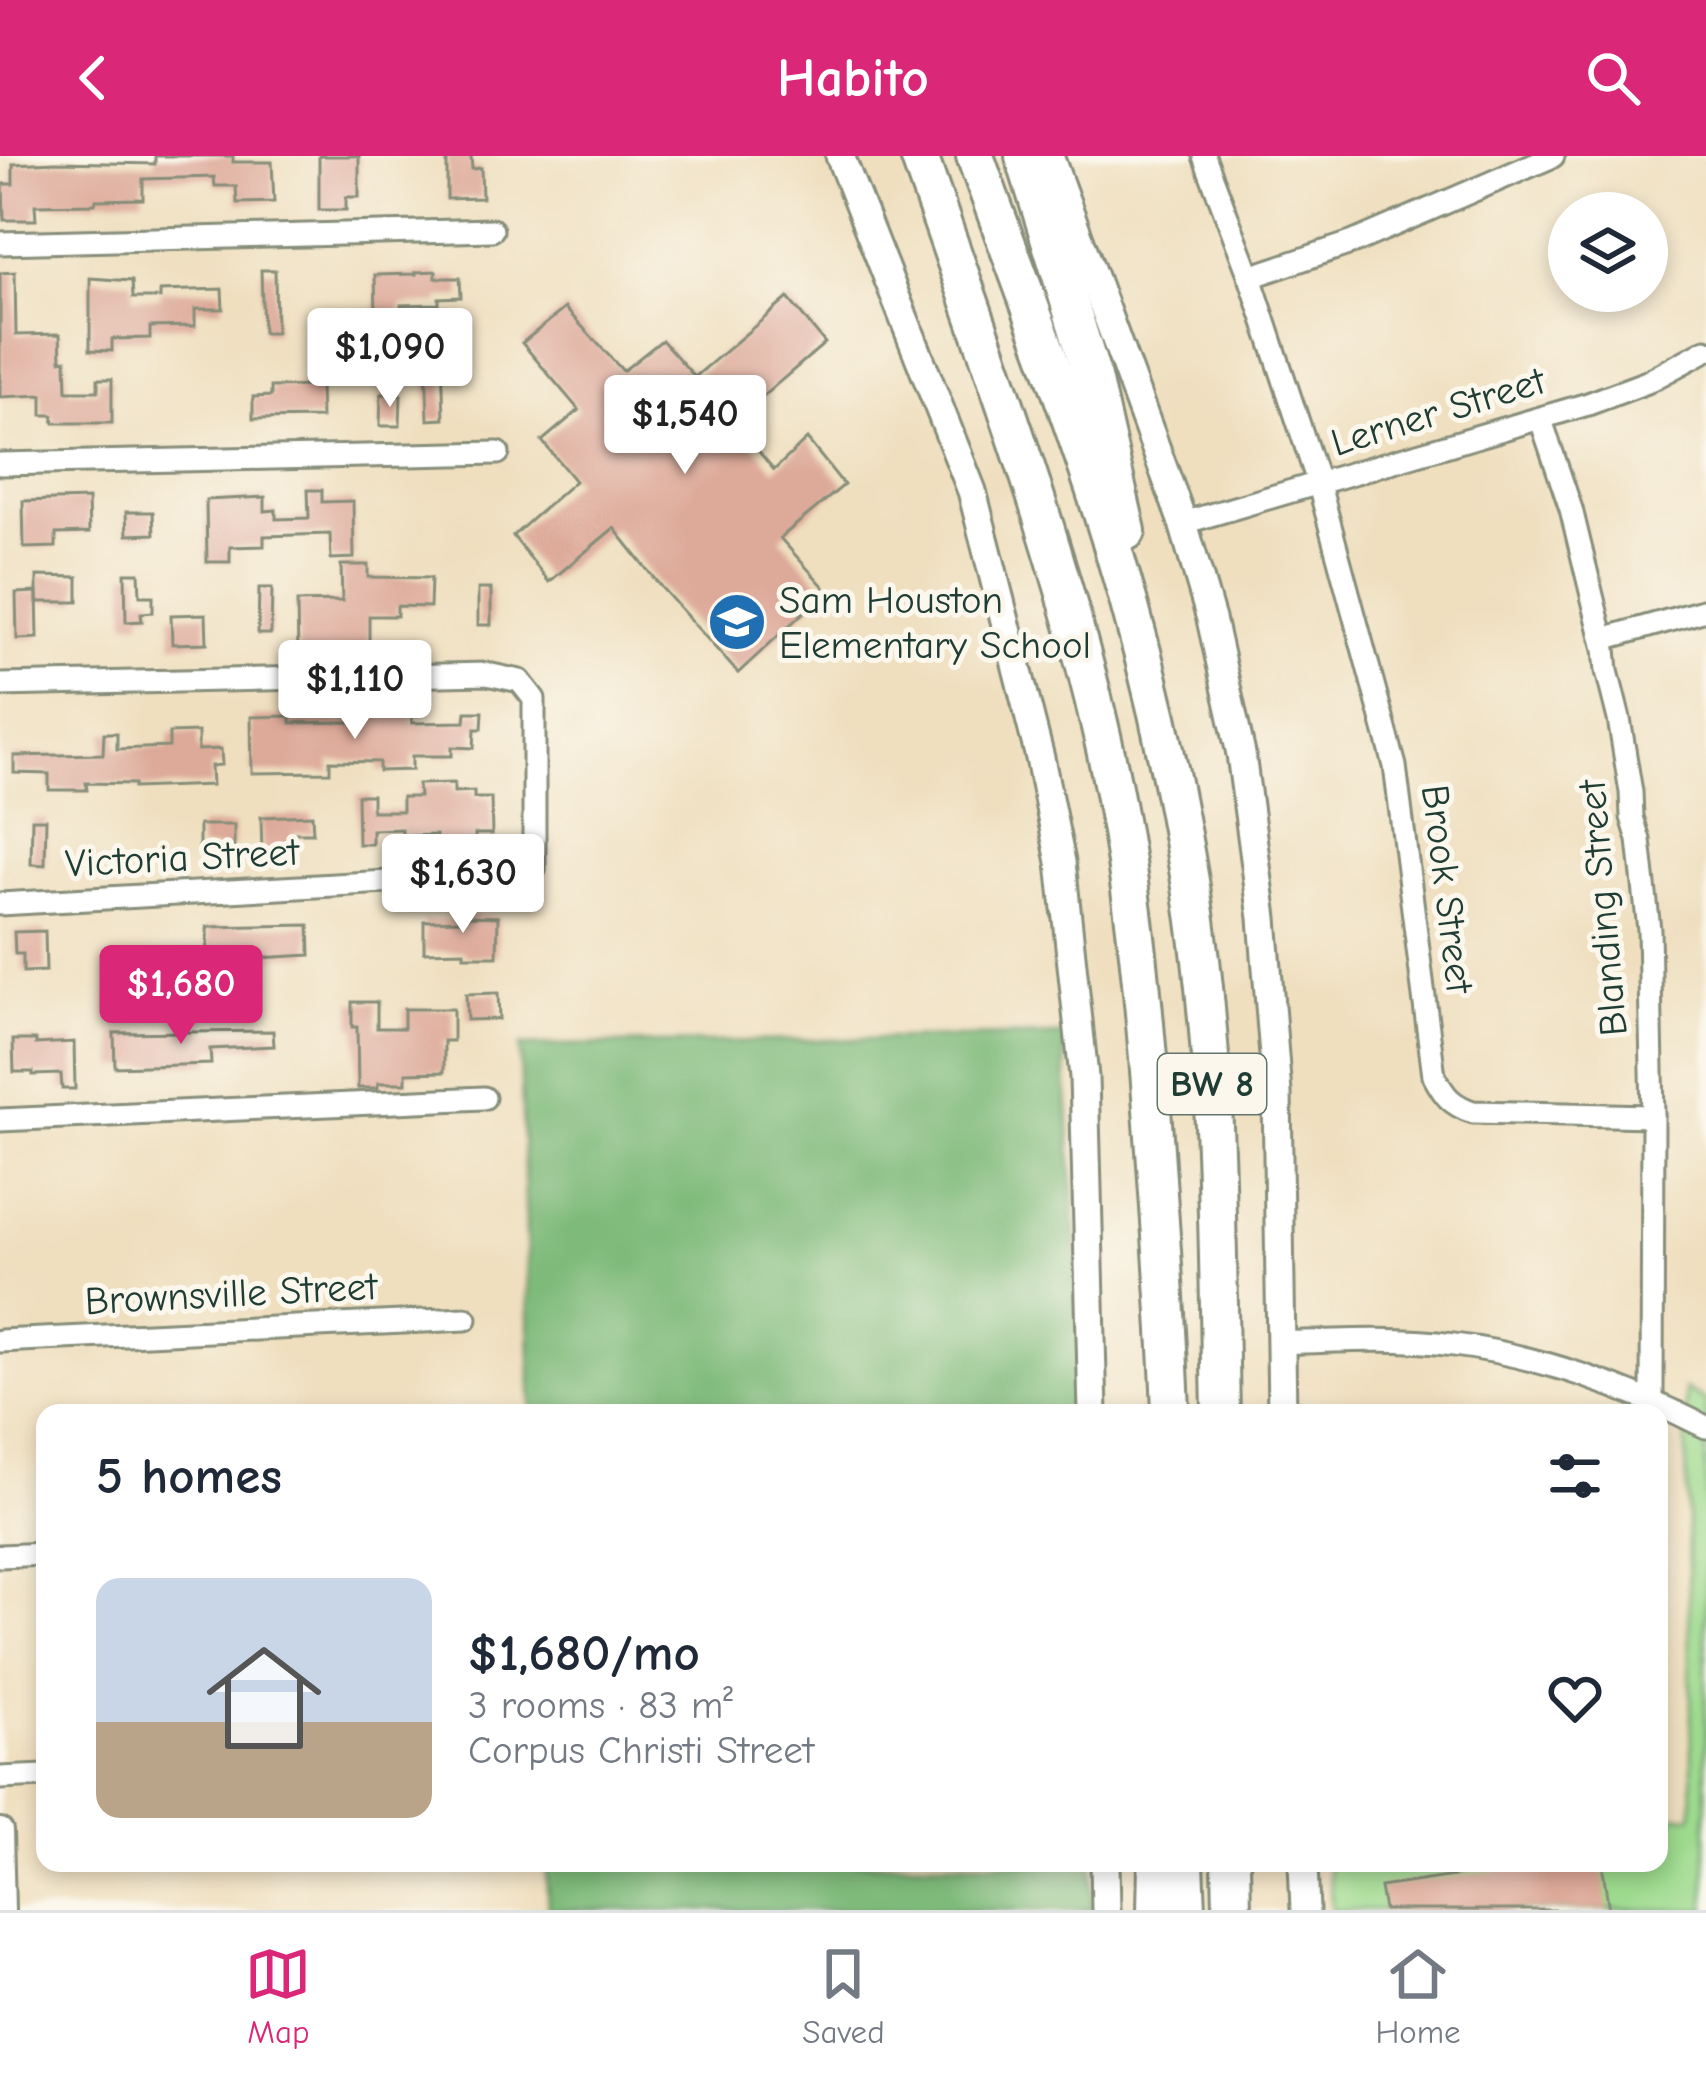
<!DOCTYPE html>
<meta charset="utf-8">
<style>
body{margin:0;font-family:"Comic Neue",sans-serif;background:#f2f2f3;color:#1f2937;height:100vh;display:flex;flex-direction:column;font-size:45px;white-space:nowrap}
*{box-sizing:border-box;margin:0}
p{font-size:39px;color:#747a83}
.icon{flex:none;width:66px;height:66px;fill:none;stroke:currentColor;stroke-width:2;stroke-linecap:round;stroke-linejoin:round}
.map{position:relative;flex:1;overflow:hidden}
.drawer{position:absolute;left:36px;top:1248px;width:1632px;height:468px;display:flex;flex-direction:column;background:#fff;border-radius:24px;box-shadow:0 6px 18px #0003}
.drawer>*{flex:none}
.buttons{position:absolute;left:1548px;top:36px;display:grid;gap:24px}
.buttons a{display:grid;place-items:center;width:120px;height:120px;border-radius:50%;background:#fff;box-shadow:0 6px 18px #0003;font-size:60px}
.price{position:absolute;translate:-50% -102px;padding:0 27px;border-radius:12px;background:#fff;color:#222;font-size:39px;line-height:78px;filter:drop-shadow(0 3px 6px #0008)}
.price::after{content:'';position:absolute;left:50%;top:72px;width:36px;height:27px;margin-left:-18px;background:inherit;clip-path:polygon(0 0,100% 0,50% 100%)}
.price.current{background:#db2777;color:#fff}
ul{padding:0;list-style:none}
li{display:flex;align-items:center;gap:36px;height:300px;padding:0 60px}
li+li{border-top:3px solid #e0e1e3}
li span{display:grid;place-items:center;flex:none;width:336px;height:240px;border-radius:24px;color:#555}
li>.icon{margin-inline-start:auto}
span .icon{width:144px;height:144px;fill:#fffc;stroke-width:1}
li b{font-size:51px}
h2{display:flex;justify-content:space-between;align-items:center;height:144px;padding:0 60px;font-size:51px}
header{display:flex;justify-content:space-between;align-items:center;height:156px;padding:0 60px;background:#db2777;color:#fff;font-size:54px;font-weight:700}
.menu{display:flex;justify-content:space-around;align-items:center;height:168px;border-top:3px solid #e0e1e3;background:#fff;font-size:33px;color:#747a83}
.menu a{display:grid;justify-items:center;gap:6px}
.menu .current{color:#db2777}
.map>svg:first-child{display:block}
</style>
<header><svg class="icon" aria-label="back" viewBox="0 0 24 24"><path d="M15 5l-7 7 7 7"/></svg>Habito<svg class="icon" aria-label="search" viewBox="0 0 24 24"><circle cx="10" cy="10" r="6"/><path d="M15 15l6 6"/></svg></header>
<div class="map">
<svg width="1706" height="1754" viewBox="0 0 1706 1754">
<rect width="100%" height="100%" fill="#fbf7ec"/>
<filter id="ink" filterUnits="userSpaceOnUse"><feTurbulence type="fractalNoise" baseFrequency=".00833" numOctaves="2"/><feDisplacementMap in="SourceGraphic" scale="24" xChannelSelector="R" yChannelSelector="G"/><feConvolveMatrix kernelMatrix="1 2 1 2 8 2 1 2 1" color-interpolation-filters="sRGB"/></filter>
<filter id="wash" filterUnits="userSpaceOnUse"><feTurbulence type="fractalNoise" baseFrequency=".004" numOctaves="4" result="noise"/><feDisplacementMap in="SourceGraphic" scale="48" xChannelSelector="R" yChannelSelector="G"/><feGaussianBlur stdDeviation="2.7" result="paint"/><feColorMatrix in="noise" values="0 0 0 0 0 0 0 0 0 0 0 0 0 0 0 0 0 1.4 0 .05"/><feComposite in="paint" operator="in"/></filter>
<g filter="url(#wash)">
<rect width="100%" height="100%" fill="#efdfbf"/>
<path fill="#9eda8e" stroke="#5e8c61" stroke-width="3" d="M 1685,1233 L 1706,1245 L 1706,1754 L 1332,1754 L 1328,1707 L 1659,1707 L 1659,1660 L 1693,1660 Z"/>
<g fill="#7eba79" stroke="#4e7c56" stroke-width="3">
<path d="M 1064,879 L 1085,1257 L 532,1257 L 520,890 Z"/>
<path d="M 546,1707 L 1092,1707 L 1092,1754 L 548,1754 Z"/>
</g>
<g id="blocks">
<g fill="#dda999">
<path d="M 155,0 L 233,0 L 233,6 L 272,6 L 274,46 L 237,47 L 236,30 L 215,30 L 214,21 L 143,23 L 143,43 L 96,44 L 95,48 L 35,49 L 36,64 L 4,64 L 3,28 L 13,28 L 13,8 L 56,6 L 155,8 Z"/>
<path d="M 319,0 L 359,0 L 359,41 L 346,41 L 346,54 L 319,54 Z"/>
<path d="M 447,0 L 471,0 L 472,13 L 481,12 L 482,42 L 447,43 Z"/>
<path d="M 261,114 L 275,114 L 276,177 L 263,177 Z"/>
<path d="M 436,115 L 436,122 L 460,122 L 461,141 L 439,142 L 439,148 L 401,149 L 401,156 L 376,156 L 375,119 L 416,118 L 416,116 Z"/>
<path d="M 15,116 L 16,179 L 60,178 L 61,204 L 66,203 L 67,235 L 98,235 L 98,223 L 112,223 L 112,267 L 54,267 L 53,259 L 42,259 L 42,239 L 0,241 L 0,117 Z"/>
<path d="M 90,122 L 132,125 L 133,142 L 160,142 L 160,135 L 222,133 L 223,153 L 195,153 L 195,170 L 150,171 L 150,182 L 112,183 L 112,195 L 90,194 Z"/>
<path d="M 788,142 L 825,187 L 734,265 L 774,314 L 807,283 L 844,329 L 780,382 L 824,431 L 818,443 L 738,517 L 661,431 L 614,372 L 549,426 L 513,380 L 575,325 L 542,285 L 579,254 L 522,187 L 565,152 L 623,215 L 662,184 L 695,221 Z"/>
<path d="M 442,201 L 444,263 L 428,264 L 426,202 Z"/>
<path d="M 320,230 L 321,262 L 253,263 L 253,241 L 271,240 L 271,231 Z"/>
<path d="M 381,238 L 401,239 L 400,270 L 380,270 Z"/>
<path d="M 308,334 L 322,334 L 322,346 L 353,345 L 354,402 L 331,403 L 330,378 L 264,380 L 264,390 L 230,391 L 230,406 L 207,406 L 206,344 L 265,341 L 265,355 L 276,354 L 276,363 L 309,362 Z"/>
<path d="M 88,343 L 89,377 L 56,378 L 56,391 L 24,392 L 23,345 Z"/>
<path d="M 126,356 L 153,356 L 154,378 L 127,379 Z"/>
<path d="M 341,409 L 368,409 L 368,421 L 431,422 L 430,451 L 397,450 L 397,460 L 369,460 L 369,497 L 298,499 L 297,446 L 342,445 Z"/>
<path d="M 125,417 L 139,417 L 140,440 L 153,440 L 153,456 L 141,457 L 142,465 L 126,466 Z"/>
<path d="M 37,420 L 78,421 L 78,446 L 37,446 Z"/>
<path d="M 259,432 L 272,432 L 271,478 L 258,478 Z"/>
<rect x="478" y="433" width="13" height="36"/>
<path d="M 37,436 L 38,482 L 17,483 L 16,437 Z"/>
<path d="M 206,458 L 207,487 L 172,488 L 171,459 Z"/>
<path d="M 357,545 L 371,546 L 371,560 L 412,560 L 412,567 L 465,566 L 466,556 L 483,556 L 482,573 L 475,573 L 474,592 L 452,591 L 452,600 L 412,600 L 412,614 L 379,615 L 379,606 L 330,605 L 330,616 L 252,617 L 251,561 L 291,560 L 291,567 L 356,566 Z"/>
<path d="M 198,576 L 198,594 L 221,593 L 222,609 L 211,610 L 212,629 L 134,632 L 134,628 L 86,627 L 87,634 L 49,634 L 49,618 L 14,617 L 14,600 L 103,598 L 104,577 L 117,577 L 117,593 L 169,591 L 169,577 Z"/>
<path d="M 454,627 L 454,636 L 474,635 L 474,642 L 491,642 L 492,678 L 475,678 L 475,700 L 456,700 L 456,705 L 436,706 L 436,679 L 402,680 L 402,673 L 372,674 L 372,688 L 358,688 L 357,639 L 372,639 L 372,655 L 402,655 L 402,641 L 419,641 L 418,628 Z"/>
<path d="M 312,659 L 313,677 L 293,677 L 294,698 L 262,699 L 261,661 Z"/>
<path d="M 32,663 L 46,663 L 45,709 L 31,708 Z"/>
<rect x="199" y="669" width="35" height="23"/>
<path d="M 464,760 L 498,761 L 497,800 L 464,800 L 464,795 L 424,796 L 424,765 L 464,764 Z"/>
<path d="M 309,769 L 310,799 L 208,805 L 207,771 Z"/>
<path d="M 45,775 L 46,815 L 23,816 L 23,798 L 15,798 L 14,776 Z"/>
<path d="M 498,837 L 499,863 L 467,864 L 466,838 Z"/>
<path d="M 352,846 L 377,846 L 377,872 L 404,872 L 404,853 L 453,853 L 453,885 L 444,885 L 444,916 L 406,917 L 406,927 L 378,927 L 378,932 L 358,932 L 357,871 L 352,871 Z"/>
<path d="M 273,875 L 274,890 L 210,893 L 211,908 L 115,911 L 114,877 Z"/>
<path d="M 13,884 L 36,884 L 36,888 L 74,886 L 75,933 L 62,933 L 61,918 L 33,919 L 33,916 L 14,916 Z"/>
<path d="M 1540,1707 L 1602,1707 L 1609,1754 L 1384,1754 L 1380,1731 Z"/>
</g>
</g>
</g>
<g filter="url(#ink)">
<use href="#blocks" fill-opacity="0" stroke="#878e7a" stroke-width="3"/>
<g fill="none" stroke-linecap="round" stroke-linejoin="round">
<g stroke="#878e7a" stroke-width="27">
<g id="minor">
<path d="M 1204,0 L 1250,121 L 1319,329 L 1395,610 L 1434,920 C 1444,939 1451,949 1473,956 L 1653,960"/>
<path d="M 0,87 L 492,74"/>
<path d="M 1250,121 L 1354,86 L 1553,0"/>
<path d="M 1541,264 L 1571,353 L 1605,493 L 1607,515 L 1619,563 L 1631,636 L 1632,661 L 1639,684 L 1649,774 L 1653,960 L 1652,1244"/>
<path d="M 0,308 L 498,297"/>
<path d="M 1183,367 L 1588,248 L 1647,226 L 1706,194"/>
<path d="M 1603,483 L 1706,454"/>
<path d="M 0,529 L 487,518 L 520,525 L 534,543 L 534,714 L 511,719 L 0,748"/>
<path d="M 0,964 L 484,942"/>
<path d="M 0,1185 L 466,1163"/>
<path d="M 1279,1187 C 1337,1185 1396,1181 1454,1189 C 1539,1199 1630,1233 1706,1271"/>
<path d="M 0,1400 L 45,1398"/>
<path d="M 0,1622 L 45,1620"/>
</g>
</g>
<g stroke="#878e7a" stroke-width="30">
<path id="tertiary" d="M 0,1675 L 2,1754"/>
</g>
<g stroke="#878e7a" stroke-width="33">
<g id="secondary">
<path d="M 840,0 L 972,335 L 1040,602 L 1061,706 L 1084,921 L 1093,1257"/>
<path d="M 1049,0 L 1183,367 L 1211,463 L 1241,598 L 1263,762 L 1277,937 L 1282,1257"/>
<path d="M 1105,1707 L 1106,1754"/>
<path d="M 1303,1707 L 1305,1754"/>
</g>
</g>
<g stroke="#878e7a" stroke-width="42">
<g id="motorway">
<path d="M 919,0 C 984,189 1055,377 1100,571 C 1133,710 1145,852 1155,994 C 1161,1082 1168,1169 1171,1257"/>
<path d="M 975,0 C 1021,128 1071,256 1111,386 C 1146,499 1172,614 1191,731 C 1219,904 1217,1082 1221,1257"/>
<path d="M 1024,0 L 1090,213 L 1127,375"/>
<path d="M 1185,1707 L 1187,1754"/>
<path d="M 1231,1707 L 1232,1754"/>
<path d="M 1156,1754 L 1157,1707"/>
</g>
</g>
<use href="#minor" stroke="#fff" stroke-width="21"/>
<use href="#tertiary" stroke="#fff" stroke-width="24"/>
<use href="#secondary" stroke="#fff" stroke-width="27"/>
<use href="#motorway" stroke="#fff" stroke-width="36"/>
</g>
</g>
<defs>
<g id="school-disc" transform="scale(3)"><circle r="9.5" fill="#1f6fb2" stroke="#fbf7ec"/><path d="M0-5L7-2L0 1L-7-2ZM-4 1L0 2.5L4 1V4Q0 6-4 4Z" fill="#fff"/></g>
</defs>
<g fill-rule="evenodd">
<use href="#school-disc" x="737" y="466"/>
</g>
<g text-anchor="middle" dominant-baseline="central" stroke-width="10" stroke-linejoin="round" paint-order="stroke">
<rect fill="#fbf7ec" stroke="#61756b" stroke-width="3" x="1158" y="898" width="108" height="60" rx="9"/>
<g font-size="36" font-weight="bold" fill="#1f3d34">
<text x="1212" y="928">BW 8</text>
</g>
<g font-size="39" fill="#1f3d34" stroke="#fbf7ec">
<text transform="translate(1438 256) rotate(-17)">Lerner Street</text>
<text transform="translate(182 702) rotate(-3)">Victoria Street</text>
<text transform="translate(1447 733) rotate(83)">Brook Street</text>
<text transform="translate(1603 752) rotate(-95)">Blanding Street</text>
<text transform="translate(231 1138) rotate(-3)">Brownsville Street</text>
</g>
<g font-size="39" fill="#1f3d34" stroke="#fbf7ec" text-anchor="start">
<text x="779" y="444">Sam Houston<tspan x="779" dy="45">Elementary School</tspan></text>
</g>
</g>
</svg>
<div class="buttons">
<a><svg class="icon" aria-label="layers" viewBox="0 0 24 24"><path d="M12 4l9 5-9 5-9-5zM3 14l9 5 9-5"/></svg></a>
</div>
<b class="price" style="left:390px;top:254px">$1,090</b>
<b class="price" style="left:685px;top:321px">$1,540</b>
<b class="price" style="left:355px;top:586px">$1,110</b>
<b class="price" style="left:463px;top:780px">$1,630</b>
<b class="price current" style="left:181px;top:891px">$1,680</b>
<section class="drawer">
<h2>5 homes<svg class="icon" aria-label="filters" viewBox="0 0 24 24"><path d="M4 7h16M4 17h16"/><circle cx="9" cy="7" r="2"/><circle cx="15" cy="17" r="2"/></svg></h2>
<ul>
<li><span style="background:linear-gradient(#c9d6e8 60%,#b9a48a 0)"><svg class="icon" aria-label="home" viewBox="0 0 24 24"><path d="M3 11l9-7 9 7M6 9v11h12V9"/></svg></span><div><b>$1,680/mo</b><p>3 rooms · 83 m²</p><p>Corpus Christi Street</p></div><svg class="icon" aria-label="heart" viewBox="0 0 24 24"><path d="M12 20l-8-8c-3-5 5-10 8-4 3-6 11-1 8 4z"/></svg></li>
</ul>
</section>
</div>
<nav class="menu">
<a class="current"><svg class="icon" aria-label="map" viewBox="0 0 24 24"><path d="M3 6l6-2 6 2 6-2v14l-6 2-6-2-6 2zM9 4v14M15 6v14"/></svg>Map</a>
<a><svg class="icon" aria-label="saved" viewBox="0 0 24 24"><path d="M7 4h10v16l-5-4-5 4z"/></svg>Saved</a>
<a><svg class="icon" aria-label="home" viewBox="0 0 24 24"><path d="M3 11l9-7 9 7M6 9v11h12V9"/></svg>Home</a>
</nav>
